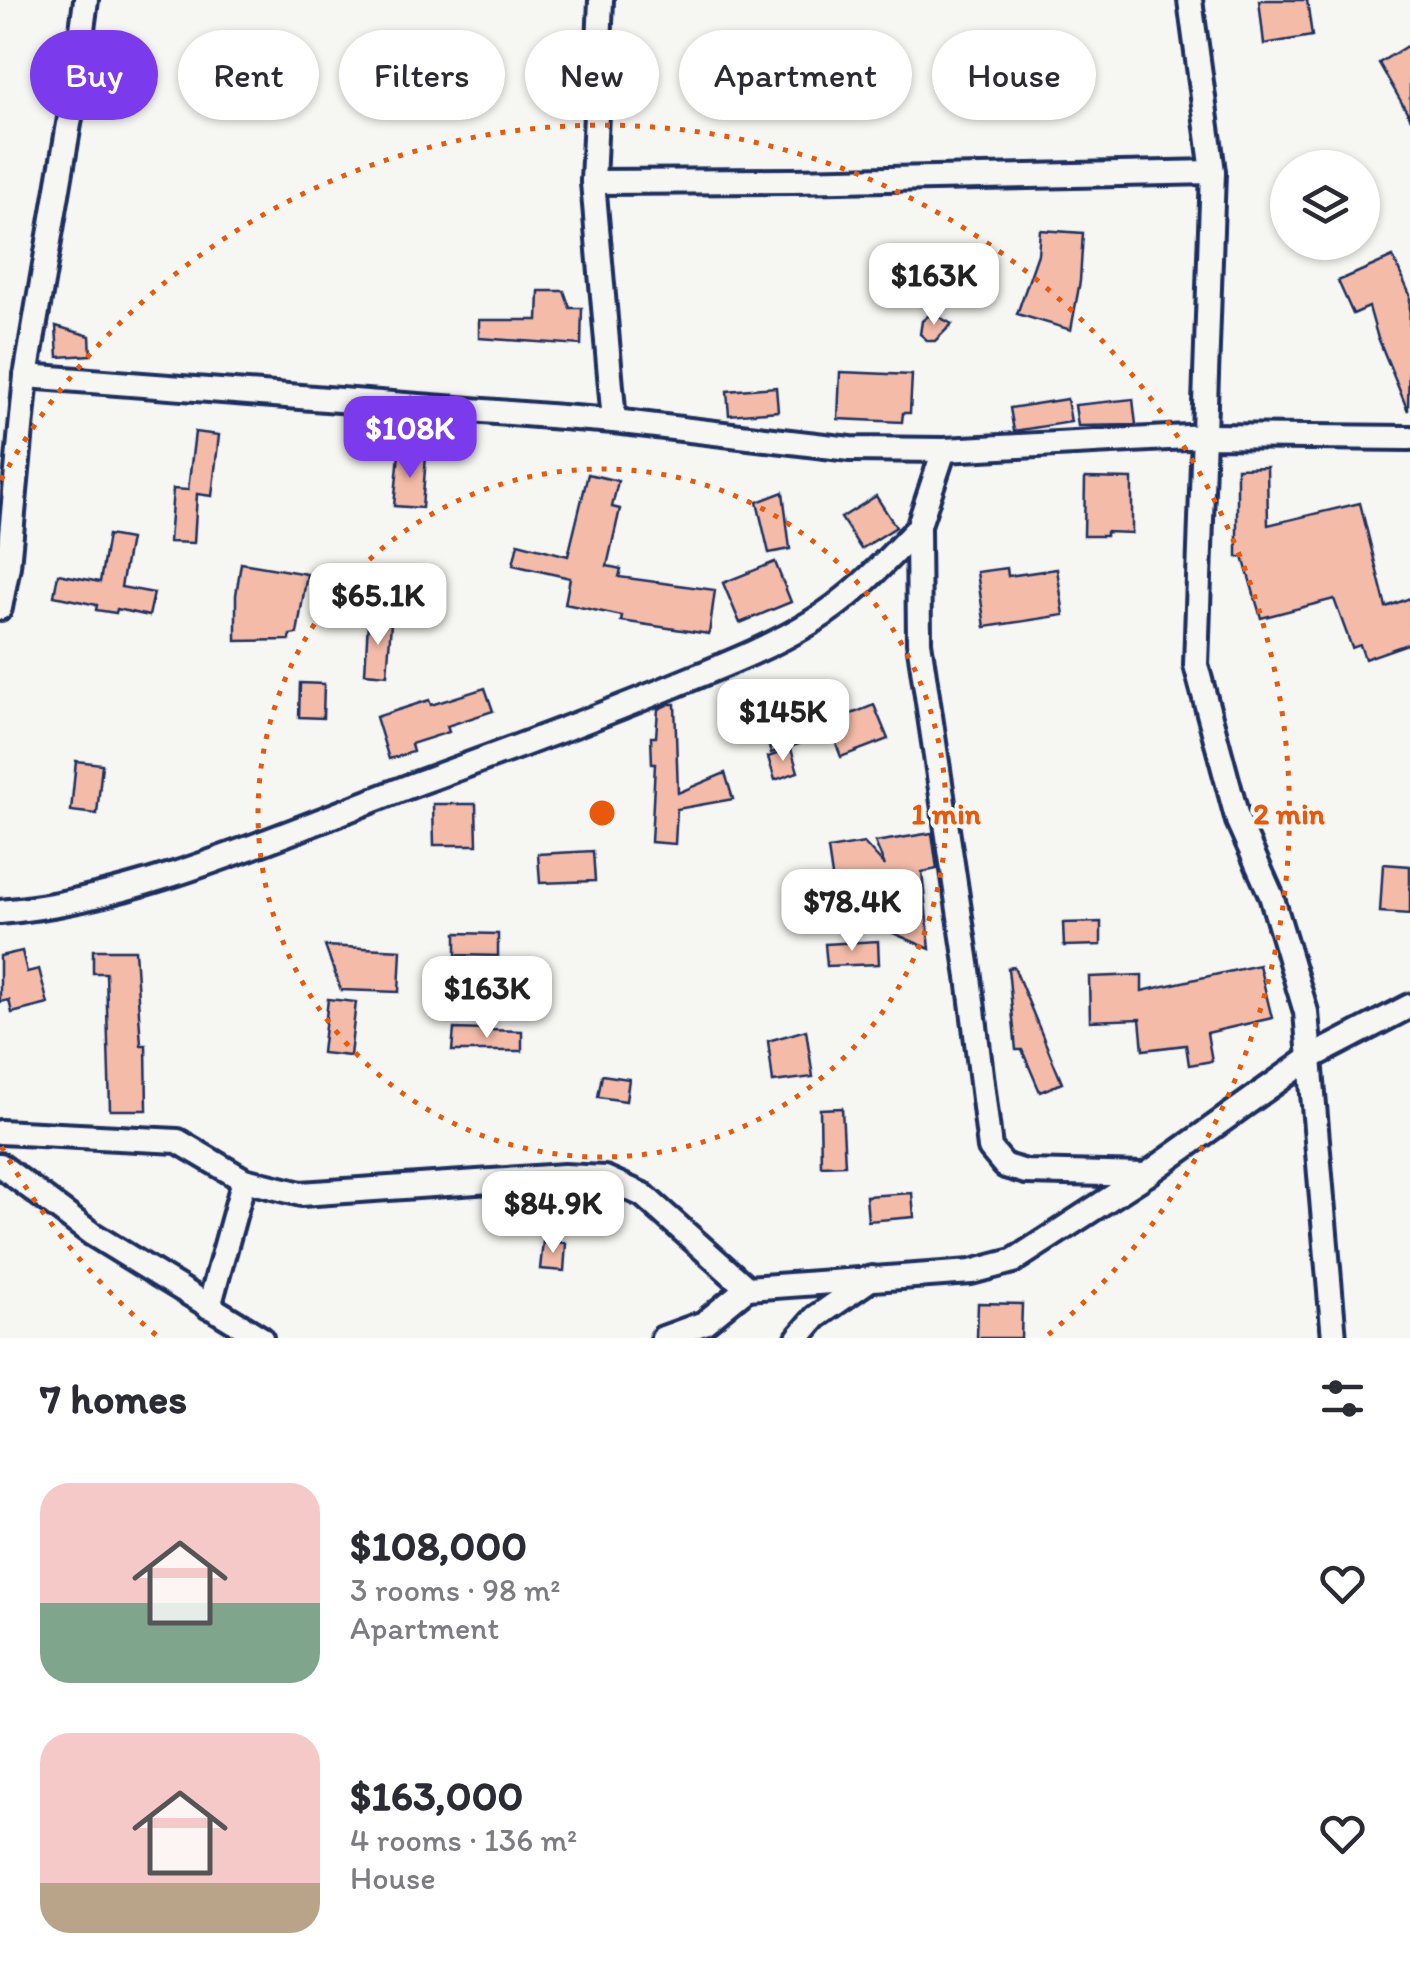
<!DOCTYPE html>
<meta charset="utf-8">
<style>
body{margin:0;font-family:Itim,sans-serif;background:#f7f7f7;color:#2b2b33;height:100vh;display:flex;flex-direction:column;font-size:38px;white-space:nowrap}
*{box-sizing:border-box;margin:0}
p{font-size:32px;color:#7c7c81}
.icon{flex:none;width:55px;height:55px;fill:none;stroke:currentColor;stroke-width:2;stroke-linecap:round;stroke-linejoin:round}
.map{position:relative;height:1338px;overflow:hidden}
.sheet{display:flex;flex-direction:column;background:#fff;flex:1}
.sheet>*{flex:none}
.top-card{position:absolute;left:30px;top:30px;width:1350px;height:90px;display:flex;gap:20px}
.tools{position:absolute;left:1270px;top:150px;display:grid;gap:20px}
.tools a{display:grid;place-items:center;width:110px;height:110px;border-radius:50%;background:#fff;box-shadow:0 2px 8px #0004;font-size:50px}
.price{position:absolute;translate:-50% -85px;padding:0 22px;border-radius:20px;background:#fff;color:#222;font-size:32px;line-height:65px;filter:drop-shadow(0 2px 5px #0008)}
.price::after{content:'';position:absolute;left:50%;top:60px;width:30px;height:22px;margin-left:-15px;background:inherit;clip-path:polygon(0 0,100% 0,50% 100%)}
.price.selected{background:#7c3aed;color:#fff}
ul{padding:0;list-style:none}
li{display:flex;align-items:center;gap:30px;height:250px;padding:0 40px}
li span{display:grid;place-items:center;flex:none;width:280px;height:200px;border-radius:30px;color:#555}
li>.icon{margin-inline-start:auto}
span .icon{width:120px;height:120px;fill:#fffc;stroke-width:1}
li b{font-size:42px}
h2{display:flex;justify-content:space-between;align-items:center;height:120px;padding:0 40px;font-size:42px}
.pill{padding:0 35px;border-radius:45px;background:#fff;box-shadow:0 2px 8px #0004;font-size:35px;line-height:90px}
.pill.selected{background:#7c3aed;color:#fff}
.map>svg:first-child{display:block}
</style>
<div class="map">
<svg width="1410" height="1338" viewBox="0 0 1410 1338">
<rect width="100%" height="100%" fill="#f6f6f2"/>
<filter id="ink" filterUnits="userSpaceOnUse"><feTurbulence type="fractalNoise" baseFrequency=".01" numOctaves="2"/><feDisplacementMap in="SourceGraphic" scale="20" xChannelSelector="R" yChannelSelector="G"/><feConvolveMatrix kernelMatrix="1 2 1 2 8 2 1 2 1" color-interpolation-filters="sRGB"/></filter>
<g filter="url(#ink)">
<g fill="#f4bca8" stroke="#1b2f5e" stroke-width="2.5">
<path d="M 1259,0 L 1307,0 L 1312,36 L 1264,44 Z"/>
<path d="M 1410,44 L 1410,117 L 1379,63 Z"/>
<path d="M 1040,230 L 1083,233 L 1080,281 L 1071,330 L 1017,314 L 1038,254 Z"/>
<path d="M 1393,257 L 1410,295 L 1408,411 L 1377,335 L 1369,307 L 1353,314 L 1338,281 Z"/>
<path d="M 539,291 L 564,291 L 570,308 L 582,308 L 581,345 L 479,338 L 479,320 L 538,320 Z"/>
<path d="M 928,316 L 937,316 L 952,324 L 935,341 L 928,341 L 920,334 L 922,321 Z"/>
<path d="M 56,326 L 90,336 L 91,355 L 58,357 Z"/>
<path d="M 840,372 L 912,375 L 910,413 L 903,413 L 902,422 L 838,419 Z"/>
<path d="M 776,387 L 778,411 L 729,415 L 727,391 Z"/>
<path d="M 1067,399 L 1071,422 L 1014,431 L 1010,408 Z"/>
<path d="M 1133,399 L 1136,425 L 1078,426 L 1075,405 Z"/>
<path d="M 195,432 L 219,435 L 212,496 L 197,494 L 194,543 L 169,542 L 173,489 L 188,490 Z"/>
<path d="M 399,454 L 426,456 L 422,508 L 394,506 Z"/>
<path d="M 1267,467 L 1268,525 L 1360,503 L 1386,607 L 1410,598 L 1410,643 L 1365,659 L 1360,645 L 1352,648 L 1334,599 L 1261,618 L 1243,557 L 1237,557 L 1237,468 Z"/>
<path d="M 588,474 L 618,481 L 612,507 L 620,509 L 607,566 L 621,569 L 619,577 L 715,590 L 709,634 L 621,621 L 622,616 L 565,604 L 570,578 L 513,565 L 518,543 L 568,556 Z"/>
<path d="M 1085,478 L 1132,479 L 1132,533 L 1106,532 L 1106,536 L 1084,536 Z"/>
<path d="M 783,492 L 790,549 L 769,553 L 757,502 Z"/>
<path d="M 876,496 L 896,527 L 861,549 L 841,518 Z"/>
<path d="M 108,535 L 130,539 L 121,587 L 154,593 L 149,616 L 117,609 L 116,613 L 96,610 L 97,605 L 54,596 L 58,574 L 100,582 Z"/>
<path d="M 775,562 L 791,602 L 740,623 L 723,583 Z"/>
<path d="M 241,563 L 307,574 L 297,634 L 290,635 L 290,640 L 236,641 L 236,595 Z"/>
<path d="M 1007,568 L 1008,576 L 1057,569 L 1064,615 L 985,627 L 977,572 Z"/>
<path d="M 368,621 L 391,623 L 387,675 L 365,673 Z"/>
<path d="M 300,683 L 324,684 L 323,718 L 299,717 Z"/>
<path d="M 485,688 L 493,711 L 447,726 L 449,732 L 411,744 L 413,752 L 389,759 L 376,717 L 429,700 L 431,705 Z"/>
<path d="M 669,704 L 675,704 L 678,793 L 725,773 L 733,799 L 677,809 L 675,844 L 651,842 L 655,764 L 652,764 L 651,737 L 656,737 L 658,709 Z"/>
<path d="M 874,705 L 888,739 L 841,757 L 828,723 Z"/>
<path d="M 791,721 L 799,744 L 771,753 L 764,730 Z"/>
<path d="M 791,749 L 798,772 L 775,780 L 768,757 Z"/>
<path d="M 76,761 L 102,764 L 97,814 L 71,811 Z"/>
<path d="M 433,804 L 476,804 L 477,845 L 434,845 Z"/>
<path d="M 932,833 L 937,869 L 922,872 L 930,949 L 810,897 L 833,883 L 828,849 L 864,843 L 885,866 L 875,842 Z"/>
<path d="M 593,851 L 595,881 L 540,883 L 538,854 Z"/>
<path d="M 1383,864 L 1410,866 L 1410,914 L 1380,912 Z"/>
<path d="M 1101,922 L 1101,945 L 1064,946 L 1063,923 Z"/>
<path d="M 456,933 L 498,934 L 498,956 L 456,955 Z"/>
<path d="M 878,941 L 879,964 L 827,966 L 825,944 Z"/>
<path d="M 325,946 L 401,950 L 399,992 L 341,990 Z"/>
<path d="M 93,950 L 135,950 L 141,1045 L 146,1045 L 147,1110 L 110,1110 L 106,973 L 93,973 Z"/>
<path d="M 22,951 L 27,972 L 39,969 L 48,1004 L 12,1013 L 9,1000 L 0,1002 L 0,956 Z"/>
<path d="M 1259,965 L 1272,1018 L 1207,1033 L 1212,1061 L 1189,1065 L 1186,1045 L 1143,1050 L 1140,1019 L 1090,1021 L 1089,977 L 1142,975 L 1142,991 Z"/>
<path d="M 1014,967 L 1062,1083 L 1040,1092 L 1022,1050 L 1016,1050 L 1008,968 Z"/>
<path d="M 328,999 L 356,1002 L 350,1056 L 322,1053 Z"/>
<path d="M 454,1029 L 522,1031 L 522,1051 L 452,1051 Z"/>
<path d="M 806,1030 L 813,1077 L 773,1082 L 768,1041 Z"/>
<path d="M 602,1075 L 629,1079 L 626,1101 L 598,1097 Z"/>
<path d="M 842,1108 L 845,1165 L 821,1166 L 820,1109 Z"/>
<path d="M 912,1193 L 914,1217 L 868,1221 L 866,1196 Z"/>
<path d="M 543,1241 L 566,1243 L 564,1271 L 540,1269 Z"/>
<path d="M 978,1303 L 1022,1304 L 1021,1338 L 977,1338 Z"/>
</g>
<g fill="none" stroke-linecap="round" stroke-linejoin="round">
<g stroke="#1b2f5e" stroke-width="30">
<g id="street">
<path d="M 601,0 L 593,182 L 614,421"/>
<path d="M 1190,0 L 1213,172 L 1196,665 L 1238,821 L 1271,895 L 1306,1012 L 1334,1338"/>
<path d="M 593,182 L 793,181 L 1213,172"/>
<path d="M 26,376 L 614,421 L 850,449 L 944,450 L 1206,436 L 1410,438"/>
<path d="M 944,450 L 918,528 L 919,642 L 969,977 L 990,1148 L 1005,1166 L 1026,1172 L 1145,1175"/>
<path d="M 0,608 L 8,566 L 26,376 L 70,118 L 86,0"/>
<path d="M 0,912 C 139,900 287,832 418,783 C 504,752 589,721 673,686 C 719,667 767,649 810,623 C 852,598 885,562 918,528"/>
<path d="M 0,1132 L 178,1141 L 244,1180 L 301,1194 L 564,1176 L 605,1178 L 643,1195 L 747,1288 L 971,1272 L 1013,1261 L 1146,1175 L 1310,1058 L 1410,1006"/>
<path d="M 0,1165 L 92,1234 L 261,1338"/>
<path d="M 209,1307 L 244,1180"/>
<path d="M 663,1338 L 704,1323 L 747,1288"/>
<path d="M 798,1338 L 816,1317 L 872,1278"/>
</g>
</g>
<use href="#street" stroke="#f6f6f2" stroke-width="22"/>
</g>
</g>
<g fill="none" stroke="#e8590c" stroke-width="5" stroke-dasharray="5 10">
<circle cx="602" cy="813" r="344"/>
<path d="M156 1335A687 687 0 0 1 1 1146M1 480A687 687 0 1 1 1048 1335"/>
</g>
<circle cx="602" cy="813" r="15" fill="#e8590c" stroke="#f6f6f2" stroke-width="5"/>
<g font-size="30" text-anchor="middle" font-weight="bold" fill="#e8590c" stroke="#f6f6f2" stroke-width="8" stroke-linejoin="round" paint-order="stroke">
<text x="946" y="824">1 min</text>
<text x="1289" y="824">2 min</text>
</g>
</svg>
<div class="tools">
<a><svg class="icon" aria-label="layers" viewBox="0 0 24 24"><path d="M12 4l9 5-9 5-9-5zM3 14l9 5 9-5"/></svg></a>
</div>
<b class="price" style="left:934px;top:328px">$163K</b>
<b class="price selected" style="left:410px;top:481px">$108K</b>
<b class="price" style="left:378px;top:648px">$65.1K</b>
<b class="price" style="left:783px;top:764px">$145K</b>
<b class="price" style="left:852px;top:954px">$78.4K</b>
<b class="price" style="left:487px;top:1041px">$163K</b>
<b class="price" style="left:553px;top:1256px">$84.9K</b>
<div class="top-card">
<a class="pill selected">Buy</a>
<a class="pill">Rent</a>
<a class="pill">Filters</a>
<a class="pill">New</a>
<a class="pill">Apartment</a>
<a class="pill">House</a>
</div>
</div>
<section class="sheet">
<h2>7 homes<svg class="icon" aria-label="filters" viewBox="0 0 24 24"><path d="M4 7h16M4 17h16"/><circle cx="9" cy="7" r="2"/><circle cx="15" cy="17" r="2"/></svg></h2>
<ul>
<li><span style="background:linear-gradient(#f6c9c9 60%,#7fa58c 0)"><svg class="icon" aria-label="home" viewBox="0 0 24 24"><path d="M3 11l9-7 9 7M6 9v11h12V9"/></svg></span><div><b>$108,000</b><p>3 rooms · 98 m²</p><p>Apartment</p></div><svg class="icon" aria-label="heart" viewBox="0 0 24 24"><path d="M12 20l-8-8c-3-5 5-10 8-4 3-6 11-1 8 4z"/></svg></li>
<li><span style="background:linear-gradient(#f6c9c9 75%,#b9a48a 0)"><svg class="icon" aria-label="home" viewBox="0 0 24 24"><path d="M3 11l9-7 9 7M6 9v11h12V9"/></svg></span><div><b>$163,000</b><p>4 rooms · 136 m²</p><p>House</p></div><svg class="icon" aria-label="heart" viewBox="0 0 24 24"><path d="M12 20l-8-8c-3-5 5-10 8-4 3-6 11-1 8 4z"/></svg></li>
</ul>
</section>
